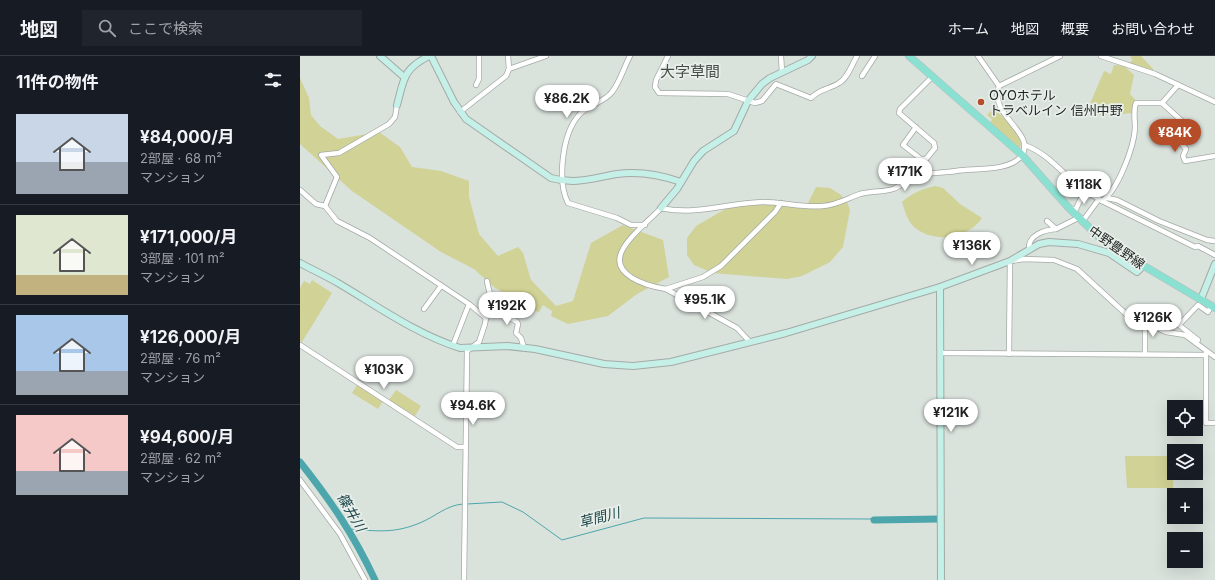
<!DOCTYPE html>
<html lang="ja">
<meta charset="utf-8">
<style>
body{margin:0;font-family:Inter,"Noto Sans JP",sans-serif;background:#20242c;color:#f1f3f6;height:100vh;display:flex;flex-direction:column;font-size:15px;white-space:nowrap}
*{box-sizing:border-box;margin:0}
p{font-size:13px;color:#9ea1a6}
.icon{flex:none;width:22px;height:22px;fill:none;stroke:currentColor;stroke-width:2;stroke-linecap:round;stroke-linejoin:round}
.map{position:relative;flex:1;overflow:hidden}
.panel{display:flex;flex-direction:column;background:#171b24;width:300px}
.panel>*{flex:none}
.tools{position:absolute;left:867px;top:344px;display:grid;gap:8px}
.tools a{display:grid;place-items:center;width:36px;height:36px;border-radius:0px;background:#171b24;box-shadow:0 4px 16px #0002;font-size:20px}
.price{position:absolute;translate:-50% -34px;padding:0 9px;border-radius:14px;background:#fff;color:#222;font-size:13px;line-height:26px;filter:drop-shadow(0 1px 2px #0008)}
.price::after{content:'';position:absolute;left:50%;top:24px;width:12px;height:9px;margin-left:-6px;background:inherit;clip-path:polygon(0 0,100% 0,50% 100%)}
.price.active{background:#b44d28;color:#fff}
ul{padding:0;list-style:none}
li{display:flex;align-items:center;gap:12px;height:100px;padding:0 16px}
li+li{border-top:1px solid #363941}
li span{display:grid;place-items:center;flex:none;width:112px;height:80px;border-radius:0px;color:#555}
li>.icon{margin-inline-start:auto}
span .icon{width:48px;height:48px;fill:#fffc;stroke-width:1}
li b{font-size:17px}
h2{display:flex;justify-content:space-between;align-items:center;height:48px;padding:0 16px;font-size:17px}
header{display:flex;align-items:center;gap:24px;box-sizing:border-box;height:56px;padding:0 20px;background:#171b24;border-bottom:1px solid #363941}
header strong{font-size:19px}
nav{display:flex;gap:22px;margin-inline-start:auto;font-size:14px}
.search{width:280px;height:36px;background:#20242c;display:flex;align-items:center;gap:10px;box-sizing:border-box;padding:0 14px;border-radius:0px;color:#9ea1a6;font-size:15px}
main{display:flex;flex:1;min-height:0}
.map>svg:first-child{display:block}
</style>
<header>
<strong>地図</strong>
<div class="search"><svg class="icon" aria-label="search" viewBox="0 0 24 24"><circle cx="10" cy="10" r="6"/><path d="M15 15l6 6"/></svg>ここで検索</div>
<nav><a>ホーム</a><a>地図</a><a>概要</a><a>お問い合わせ</a></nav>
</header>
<main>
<section class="panel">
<h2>11件の物件<svg class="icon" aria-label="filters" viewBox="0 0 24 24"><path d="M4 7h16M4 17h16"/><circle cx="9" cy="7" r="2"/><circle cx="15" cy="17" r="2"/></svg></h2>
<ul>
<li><span style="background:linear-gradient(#c9d6e8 60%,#9aa5b1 0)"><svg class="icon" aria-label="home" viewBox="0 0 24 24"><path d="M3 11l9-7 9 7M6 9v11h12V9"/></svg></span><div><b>¥84,000/月</b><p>2部屋 · 68 m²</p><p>マンション</p></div></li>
<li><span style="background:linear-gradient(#dfe7d0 75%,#c2b280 0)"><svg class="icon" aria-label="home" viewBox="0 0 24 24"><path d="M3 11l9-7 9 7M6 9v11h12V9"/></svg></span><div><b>¥171,000/月</b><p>3部屋 · 101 m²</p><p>マンション</p></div></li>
<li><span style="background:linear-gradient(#a9c7e8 70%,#9aa5b1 0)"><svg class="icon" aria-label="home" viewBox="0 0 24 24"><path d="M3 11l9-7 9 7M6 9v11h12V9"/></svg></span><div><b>¥126,000/月</b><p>2部屋 · 76 m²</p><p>マンション</p></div></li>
<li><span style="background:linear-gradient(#f6c9c9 70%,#9aa5b1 0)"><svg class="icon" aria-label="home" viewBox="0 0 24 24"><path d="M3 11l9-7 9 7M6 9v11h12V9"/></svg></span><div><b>¥94,600/月</b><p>2部屋 · 62 m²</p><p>マンション</p></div></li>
</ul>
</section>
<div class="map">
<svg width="915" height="524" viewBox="0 0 915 524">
<rect width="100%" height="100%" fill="#dae2dc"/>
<g fill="#d1d295">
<path d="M 832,0 L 841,0 L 854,14 L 854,17 L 829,7 L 833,4 L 830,1 Z"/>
<path d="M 814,9 L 824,10 L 834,19 L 830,38 L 837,46 L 834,47 L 832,57 L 812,59 L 790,59 L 789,50 L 804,15 L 811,18 Z"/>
<path d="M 0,22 L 9,42 L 11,59 L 20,70 L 38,83 L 79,76 L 100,91 L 112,111 L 141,115 L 169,125 L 169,141 L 179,178 L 198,200 L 218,191 L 223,197 L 231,224 L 256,250 L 273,245 L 291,187 L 323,169 L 363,184 L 369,221 L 337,238 L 308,260 L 268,268 L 251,260 L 252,255 L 243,249 L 239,256 L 230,253 L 194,231 L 174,213 L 141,196 L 52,135 L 0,88 Z"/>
<path d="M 694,52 L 697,53 C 702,64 725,77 720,92 L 690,67 L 692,63 L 687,59 Z"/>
<path d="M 635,130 L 643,132 L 660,148 L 682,162 C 668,183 634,188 614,171 C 607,164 605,155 602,146 C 612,137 622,133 635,130 Z"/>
<path d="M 516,131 L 530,132 L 541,139 L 547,146 L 550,154 L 543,191 L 530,206 L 502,220 L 487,223 L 413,217 L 394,209 L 387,199 L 387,182 L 396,170 L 429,151 L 448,144 L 505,153 Z"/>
<path d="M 12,224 L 32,237 L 2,286 L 0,285 L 0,232 L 4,225 L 10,228 Z"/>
<path d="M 57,329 L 83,345 L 78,353 L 52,337 Z"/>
<path d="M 96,334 L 121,350 L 115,360 L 89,344 Z"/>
<path d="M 825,400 L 874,400 L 873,432 L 827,432 Z"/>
</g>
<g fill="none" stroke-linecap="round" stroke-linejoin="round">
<g stroke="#4da6ac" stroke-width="1">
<path d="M 167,448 L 202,446 L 223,456 L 262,484 L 344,462 L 572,463"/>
<path d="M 49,473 C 77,475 95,478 122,466 C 136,460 147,449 163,448"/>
</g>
<g stroke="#4da6ac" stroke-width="7">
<path d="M 0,406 C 31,445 54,479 75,524"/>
<path d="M 574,464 L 639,463"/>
</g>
<g stroke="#a4aaa6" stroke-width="6">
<g id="street">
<path d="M 208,0 L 209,13"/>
<path d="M 330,0 C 324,11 320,26 312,36 C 304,47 288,48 279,59 C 262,78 257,125 268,147 L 317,162 L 331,169 L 345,169"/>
<path d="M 368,0 L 356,24 L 355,31 L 359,37 L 428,38 L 455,47 L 462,45 L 476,28 L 511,42 C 519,33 530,33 539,27 C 548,22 552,8 557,0"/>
<path d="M 481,0 L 482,16"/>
<path d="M 678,0 L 699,30"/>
<path d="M 801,0 L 855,18 L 915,46"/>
<path d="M 562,20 L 575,0"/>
<path d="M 176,29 L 179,23 L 179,0"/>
<path d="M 862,47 L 878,29"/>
<path d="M 160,56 L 206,20 L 209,13 L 246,0"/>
<path d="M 616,71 L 603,89 L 621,103 L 626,103 L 635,92 L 634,87 L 599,57 L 600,53 L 633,20"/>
<path d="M 724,89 C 744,95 761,115 776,128 C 784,135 794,140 802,145 C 818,134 834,91 835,72 C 835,64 833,55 836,47 L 862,47 L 884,67 L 875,80 L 886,93 L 883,100 L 885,105 L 915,100"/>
<path d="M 0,134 L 16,148 L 25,150"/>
<path d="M 807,142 L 817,144 L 859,165 L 907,184 L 915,185"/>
<path d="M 802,145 L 895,191 L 898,190 L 915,199"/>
<path d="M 25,150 L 37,165 L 70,182 L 169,248 L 186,262"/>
<path d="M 25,150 L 37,121 L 21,99 L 39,97 L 89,68 L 95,61 L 97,49"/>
<path d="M 770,153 L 776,153 L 785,134"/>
<path d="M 747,165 L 756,173 L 778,162"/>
<path d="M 782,166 L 799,143"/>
<path d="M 729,193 C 728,179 744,174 756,173"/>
<path d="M 366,233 L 403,221 L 421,210 L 475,156 L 481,147"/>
<path d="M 192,248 L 197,254 L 217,266 L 218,268 L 216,277 L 221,282 L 224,292"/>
<path d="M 124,253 L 141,230"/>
<path d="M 845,266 L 845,298"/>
<path d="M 450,286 L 437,272 L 366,233 C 347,230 308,219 323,193 C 330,179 350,164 361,152 C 395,160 428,147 463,146 C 483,146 503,152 523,150 C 537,149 548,142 560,138 C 571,135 585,136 593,133 C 601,130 608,123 617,120 C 629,116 644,117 656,115 C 673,112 711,116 722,99 C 736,77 688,59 699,30 L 760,0"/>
<path d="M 896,287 L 898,284 L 879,269 L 898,249 L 908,256 L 912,249"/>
<path d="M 0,289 L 157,391 L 165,391"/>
<path d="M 153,289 L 169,248"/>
<path d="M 906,296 L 906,367 L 915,367"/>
<path d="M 641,297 L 906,299"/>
<path d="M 709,298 L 710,205 L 724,203 L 754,204 L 777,213 L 826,258 L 866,276 L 885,279 L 915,301"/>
<path d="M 0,424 L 40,478 L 65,524"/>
<path d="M 164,524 L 167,295 L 179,286 L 185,268 L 186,262 C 197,253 189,238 187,225"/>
</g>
</g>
<g stroke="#a4aaa6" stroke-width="8">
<g id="secondary">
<path d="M 80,0 L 104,21"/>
<path d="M 131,0 L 154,46 L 166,63 L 251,122 C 277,129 292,122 317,118 C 339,115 361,119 381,126"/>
<path d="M 97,49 C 104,23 103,13 129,0"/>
<path d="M 361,152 L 377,133 L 394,105 L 403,95 L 434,75 L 448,45 L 462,28 L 470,22 L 508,4 L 512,0"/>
<path d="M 0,207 C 13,214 26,220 38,227 C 77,250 116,278 160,292 L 207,290 L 235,293 L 304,308 L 333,310 L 371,306 L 486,277 L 640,231 L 710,205 L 739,188 L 749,186 L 778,188 L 809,197 L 837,216 L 843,210"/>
<path d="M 640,231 L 641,524"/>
<path d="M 901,243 L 915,208"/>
</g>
</g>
<g stroke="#bcbdbc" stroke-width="8">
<path id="primary" d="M 609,0 L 722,99 L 768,151 L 798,180 L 817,194 L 915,252"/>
</g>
<use href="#street" stroke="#fff" stroke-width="4.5"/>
<use href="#secondary" stroke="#c5f0e8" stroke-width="6"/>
<use href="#primary" stroke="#8be1d1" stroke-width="7"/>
</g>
<circle fill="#b44d28" stroke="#e8efea" stroke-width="1.5" cx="681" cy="46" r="4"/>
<g text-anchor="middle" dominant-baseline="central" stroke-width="3.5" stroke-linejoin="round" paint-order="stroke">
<g font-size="13" fill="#1f2220" stroke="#e8efea" text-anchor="start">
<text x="689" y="39">OYOホテル<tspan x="689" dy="15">トラベルイン 信州中野</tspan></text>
</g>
<g font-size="13" fill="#1f2220" stroke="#e8efea">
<text transform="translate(817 191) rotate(35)">中野豊野線</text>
</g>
<g font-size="14" font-style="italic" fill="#20494c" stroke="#e8efea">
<text transform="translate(52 456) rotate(60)">篠井川</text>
<text transform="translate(299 461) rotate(-15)">草間川</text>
</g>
<g font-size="15" fill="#464c48" stroke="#e8efea">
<text x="390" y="15">大字草間</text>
</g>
</g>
</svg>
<div class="tools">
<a><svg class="icon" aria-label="locate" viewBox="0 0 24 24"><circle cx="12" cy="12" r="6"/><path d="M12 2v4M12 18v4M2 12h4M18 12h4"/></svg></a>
<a><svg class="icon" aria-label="layers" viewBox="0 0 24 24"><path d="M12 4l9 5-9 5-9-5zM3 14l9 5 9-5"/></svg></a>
<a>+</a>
<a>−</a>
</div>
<b class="price" style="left:267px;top:63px">¥86.2K</b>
<b class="price active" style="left:875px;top:97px">¥84K</b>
<b class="price" style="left:605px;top:136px">¥171K</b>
<b class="price" style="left:784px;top:149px">¥118K</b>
<b class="price" style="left:672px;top:210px">¥136K</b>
<b class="price" style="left:405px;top:264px">¥95.1K</b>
<b class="price" style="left:207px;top:270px">¥192K</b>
<b class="price" style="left:853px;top:282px">¥126K</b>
<b class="price" style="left:84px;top:334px">¥103K</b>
<b class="price" style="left:173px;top:370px">¥94.6K</b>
<b class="price" style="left:651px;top:377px">¥121K</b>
</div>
</main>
